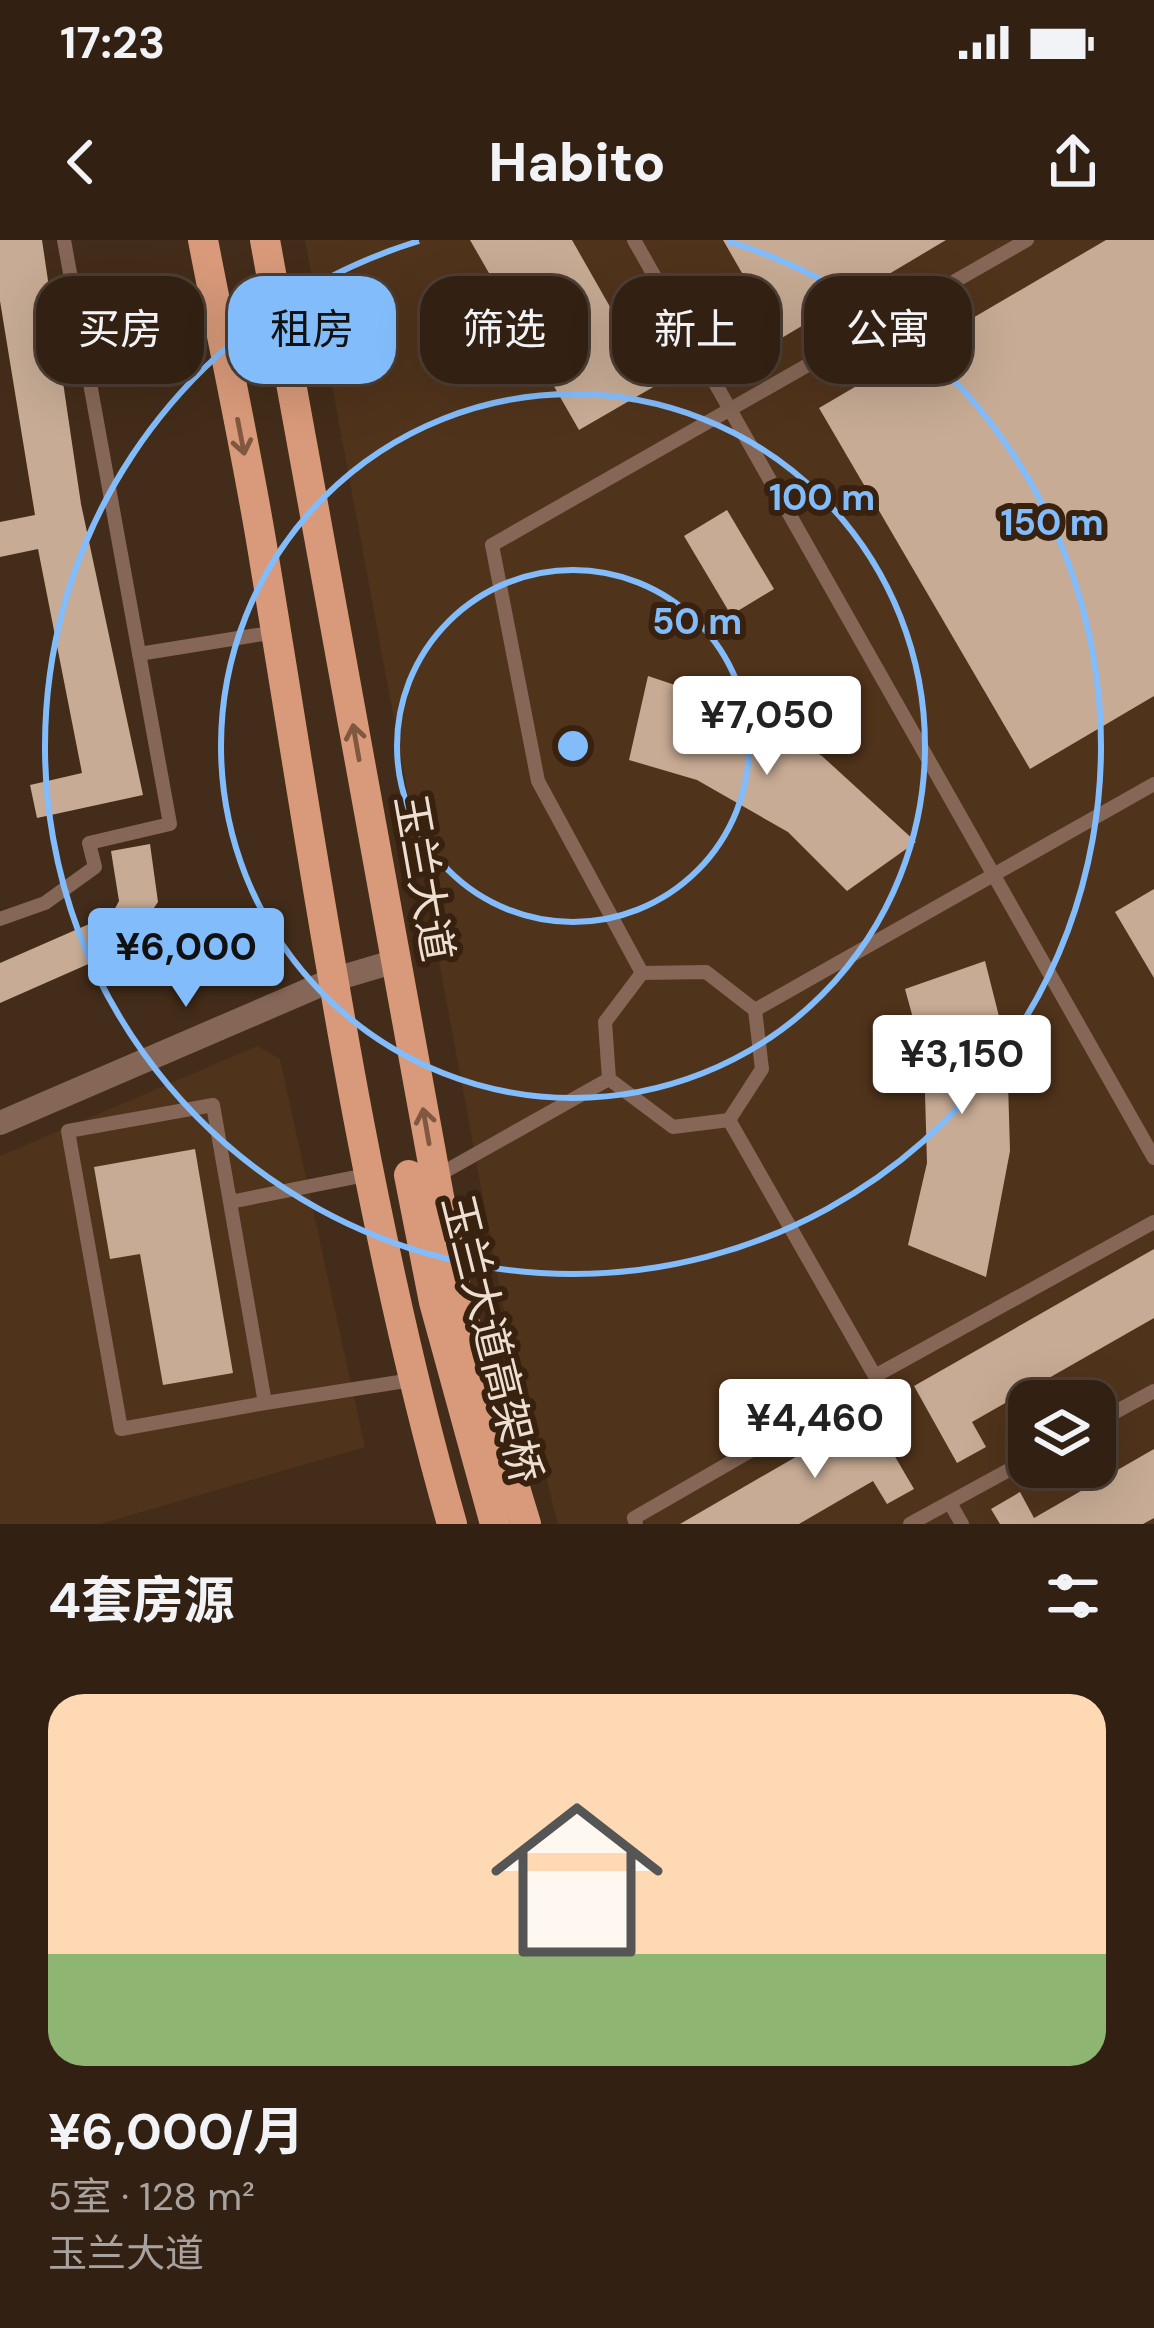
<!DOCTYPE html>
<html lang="zh">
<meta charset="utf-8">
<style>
body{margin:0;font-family:"DM Sans","Noto Sans SC",sans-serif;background:#3d2e21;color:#f1f3f6;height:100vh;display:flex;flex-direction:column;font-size:45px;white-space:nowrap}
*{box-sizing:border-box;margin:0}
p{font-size:39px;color:#a8a3a0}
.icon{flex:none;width:66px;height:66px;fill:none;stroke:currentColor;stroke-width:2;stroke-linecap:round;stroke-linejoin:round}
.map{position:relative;height:1284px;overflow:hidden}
.drawer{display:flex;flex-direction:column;background:#322113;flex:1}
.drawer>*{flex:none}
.guide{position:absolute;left:36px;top:36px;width:1083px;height:108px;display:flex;gap:24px}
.fabs{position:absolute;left:1008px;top:1140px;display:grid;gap:24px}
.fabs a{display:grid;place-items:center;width:108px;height:108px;border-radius:24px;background:#322113;box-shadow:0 12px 48px #0002,0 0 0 3px #4d3e33;font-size:60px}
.price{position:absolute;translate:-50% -102px;padding:0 27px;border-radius:12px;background:#fff;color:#222;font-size:39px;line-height:78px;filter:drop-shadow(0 3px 6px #0008)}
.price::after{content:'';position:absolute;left:50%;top:72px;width:36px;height:27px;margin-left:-18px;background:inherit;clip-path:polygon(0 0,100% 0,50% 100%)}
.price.selected{background:#83bcfb;color:#111}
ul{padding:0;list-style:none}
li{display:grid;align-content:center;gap:24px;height:636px;padding:0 48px}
li span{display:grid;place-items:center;height:372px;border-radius:36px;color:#555}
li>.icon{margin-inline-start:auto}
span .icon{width:216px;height:216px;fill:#fffc;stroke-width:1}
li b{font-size:51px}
h2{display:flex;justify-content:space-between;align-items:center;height:144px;padding:0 48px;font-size:51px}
.chip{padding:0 42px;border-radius:36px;background:#322113;box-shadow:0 12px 48px #0002,0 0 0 3px #4d3e33;font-size:42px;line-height:108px}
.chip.selected{background:#83bcfb;color:#111}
.status{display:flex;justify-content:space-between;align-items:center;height:84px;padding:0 60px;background:#322113;direction:ltr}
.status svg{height:33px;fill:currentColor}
header{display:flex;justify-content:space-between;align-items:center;height:156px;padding:0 48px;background:#322113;font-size:54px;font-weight:800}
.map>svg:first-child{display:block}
</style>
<div class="status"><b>17:23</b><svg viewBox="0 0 49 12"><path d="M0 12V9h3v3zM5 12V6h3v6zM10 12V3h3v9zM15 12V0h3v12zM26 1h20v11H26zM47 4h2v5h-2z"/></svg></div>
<header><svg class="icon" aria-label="back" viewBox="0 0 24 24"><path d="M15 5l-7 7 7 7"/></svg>Habito<svg class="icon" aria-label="share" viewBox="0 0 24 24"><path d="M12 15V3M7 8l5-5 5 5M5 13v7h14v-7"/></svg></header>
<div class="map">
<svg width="1154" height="1284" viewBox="0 0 1154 1284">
<rect width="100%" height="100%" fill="#432c19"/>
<g fill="#50331b" fill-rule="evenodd">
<path d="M 305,0 L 1154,0 L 1154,1284 L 558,1284 L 506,1082 ZM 1029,1161 L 1095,1161 L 1095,1227 L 1029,1227 Z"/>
<path d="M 257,806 L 280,819 L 365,1207 L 100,1284 L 0,1284 L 0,916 Z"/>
</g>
<g fill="#c7ab94">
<path d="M 0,0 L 42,0 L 81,264 L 143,555 L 37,578 L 30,545 L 82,533 L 38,309 L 0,317 L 0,282 L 35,275 L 0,61 Z"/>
<path d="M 470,0 L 572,0 L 655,146 L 579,190 Z"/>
<path d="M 723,0 L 946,0 L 780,99 Z"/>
<path d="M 1106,0 L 1154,0 L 1154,456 L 1030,529 L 819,168 Z"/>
<path d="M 727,270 L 774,349 L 731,375 L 684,296 Z"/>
<path d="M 648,436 L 732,464 L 822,516 L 916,602 L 847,651 L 788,592 L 697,540 L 629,520 Z"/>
<path d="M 150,604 L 158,662 L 127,707 L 0,763 L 0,723 L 112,674 L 119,661 L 111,611 Z"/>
<path d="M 1154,649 L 1154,738 L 1115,672 Z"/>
<path d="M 985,721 L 1007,808 L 1010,911 L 986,1037 L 908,1005 L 927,923 L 924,818 L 905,749 Z"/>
<path d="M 195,909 L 233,1133 L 163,1145 L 140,1014 L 110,1019 L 94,927 Z"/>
<path d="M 1154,1009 L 1154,1078 L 972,1182 L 986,1207 L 957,1223 L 914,1146 Z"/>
<path d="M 870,1174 L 914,1249 L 887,1264 L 873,1241 L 799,1284 L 680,1284 Z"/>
<path d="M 1154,1209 L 1154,1278 L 1143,1284 L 1000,1284 L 991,1269 L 1020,1252 L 1034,1278 Z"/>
</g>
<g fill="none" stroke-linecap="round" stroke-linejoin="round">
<g stroke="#866757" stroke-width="14">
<path d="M 634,0 L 1154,918"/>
<path d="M 139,414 L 276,392"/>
<path d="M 0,679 L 45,663 L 95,627 L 89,603 L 170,584 L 64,0"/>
<path d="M 642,733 L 538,541 L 492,305 L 1027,0"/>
<path d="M 755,770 L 1154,544"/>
<path d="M 729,880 L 875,1136 L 1154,982"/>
<path d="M 435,937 L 609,839 L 605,782 L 642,733 L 706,732 L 755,770 L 762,829 L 729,880 L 673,887 L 609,839"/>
<path d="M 230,962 L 213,865 L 68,891 L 121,1189 L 265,1163 L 230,962 L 371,934"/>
<path d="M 265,1163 L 412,1140"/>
<path d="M 1095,1183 L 1154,1151"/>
<path d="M 950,1263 L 962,1284"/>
<path d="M 636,1284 L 634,1278 L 839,1160"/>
<path d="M 910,1284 L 1029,1219"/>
</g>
<path stroke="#866757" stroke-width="24" d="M 0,883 L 332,740 L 396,721"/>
<g stroke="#d89a7a" stroke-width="30">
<path d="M 203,0 C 223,104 246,208 263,312 C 317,638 362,966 452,1284"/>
<path d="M 265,0 L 458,1061 L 526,1284"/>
<path d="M 409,935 L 434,1062 L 495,1284"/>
</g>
</g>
<defs><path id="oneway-shaft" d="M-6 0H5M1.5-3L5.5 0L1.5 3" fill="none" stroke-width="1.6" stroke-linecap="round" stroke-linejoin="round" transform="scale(3)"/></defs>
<g stroke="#80583f">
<use href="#oneway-shaft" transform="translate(241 197) rotate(79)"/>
<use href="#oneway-shaft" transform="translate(356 502) rotate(-100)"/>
<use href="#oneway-shaft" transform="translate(426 886) rotate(-100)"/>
</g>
<g fill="none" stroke="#83bcfb" stroke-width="6">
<circle cx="573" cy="506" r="176"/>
<circle cx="573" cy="506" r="352"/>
<path d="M727 1A528 528 0 1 1 419 1"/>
</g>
<g text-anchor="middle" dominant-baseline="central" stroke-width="12" stroke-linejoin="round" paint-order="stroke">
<g font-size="42" fill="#eedfd3" stroke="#38220f">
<text transform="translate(424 638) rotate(80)">玉兰大道</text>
<text transform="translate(492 1099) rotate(76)">玉兰大道高架桥</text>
</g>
</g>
<circle cx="573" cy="506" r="18" fill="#83bcfb" stroke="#38220f" stroke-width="6"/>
<g font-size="36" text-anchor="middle" font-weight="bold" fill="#83bcfb" stroke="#38220f" stroke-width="12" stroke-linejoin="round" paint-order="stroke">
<text x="822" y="270">100 m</text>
<text x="1052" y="295">150 m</text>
<text x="697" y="394">50 m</text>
</g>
</svg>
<div class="fabs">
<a><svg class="icon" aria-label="layers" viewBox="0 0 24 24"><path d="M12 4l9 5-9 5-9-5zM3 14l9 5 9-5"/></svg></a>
</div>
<b class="price" style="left:767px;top:538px">¥7,050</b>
<b class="price selected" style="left:186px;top:770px">¥6,000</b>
<b class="price" style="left:962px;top:877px">¥3,150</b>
<b class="price" style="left:815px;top:1241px">¥4,460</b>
<div class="guide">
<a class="chip">买房</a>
<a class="chip selected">租房</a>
<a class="chip">筛选</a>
<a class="chip">新上</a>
<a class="chip">公寓</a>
</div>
</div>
<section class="drawer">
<h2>4套房源<svg class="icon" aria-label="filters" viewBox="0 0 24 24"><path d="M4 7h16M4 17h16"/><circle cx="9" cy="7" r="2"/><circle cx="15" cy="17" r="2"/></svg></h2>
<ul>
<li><span style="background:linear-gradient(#ffd9b3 70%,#8fb573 0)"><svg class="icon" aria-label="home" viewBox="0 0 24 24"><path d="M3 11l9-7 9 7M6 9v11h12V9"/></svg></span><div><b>¥6,000/月</b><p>5室 · 128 m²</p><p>玉兰大道</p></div></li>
</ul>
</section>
